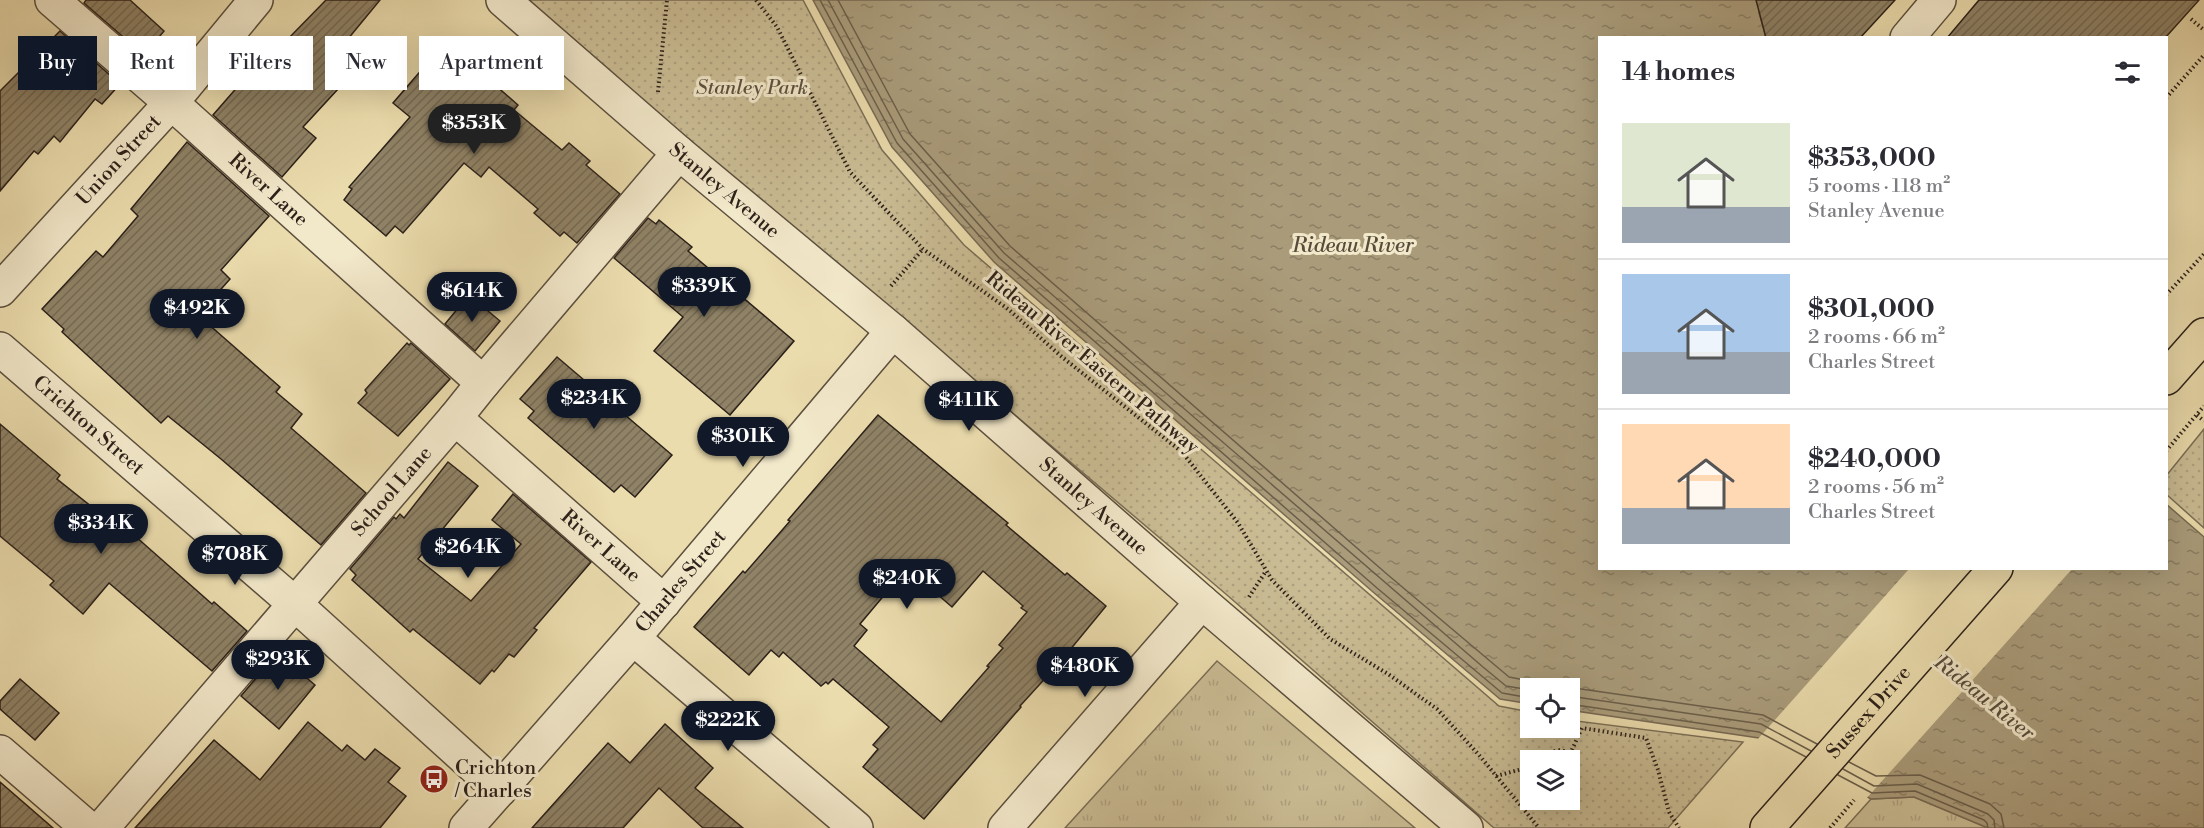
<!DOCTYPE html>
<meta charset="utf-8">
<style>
body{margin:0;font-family:"Libre Bodoni",serif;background:#f2f2f3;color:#2b2b33;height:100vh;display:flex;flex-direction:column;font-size:22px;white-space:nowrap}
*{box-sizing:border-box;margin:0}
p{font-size:20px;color:#7c7c81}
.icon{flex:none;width:33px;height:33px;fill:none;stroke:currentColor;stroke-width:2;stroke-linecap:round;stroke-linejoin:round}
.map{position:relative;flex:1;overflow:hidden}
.details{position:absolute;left:1598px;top:36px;width:570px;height:534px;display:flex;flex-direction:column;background:#fff;border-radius:0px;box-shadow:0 6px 24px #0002}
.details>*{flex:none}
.hud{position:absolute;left:18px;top:36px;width:570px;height:54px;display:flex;gap:12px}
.fabs{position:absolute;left:1520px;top:678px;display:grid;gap:12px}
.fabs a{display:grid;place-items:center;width:60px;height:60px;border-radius:0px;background:#fff;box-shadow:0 6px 24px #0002;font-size:30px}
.price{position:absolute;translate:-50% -51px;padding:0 14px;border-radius:21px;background:#111827;color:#fff;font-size:20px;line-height:39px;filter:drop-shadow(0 2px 3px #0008)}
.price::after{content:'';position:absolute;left:50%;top:36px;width:18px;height:14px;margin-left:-9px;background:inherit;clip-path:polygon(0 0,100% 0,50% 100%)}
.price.current{background:#222;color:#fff}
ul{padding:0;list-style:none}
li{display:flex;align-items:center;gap:18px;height:150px;padding:0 24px}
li+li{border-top:2px solid #e1e1e2}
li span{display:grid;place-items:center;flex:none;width:168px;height:120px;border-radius:0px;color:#555}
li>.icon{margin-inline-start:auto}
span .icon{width:72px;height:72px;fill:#fffc;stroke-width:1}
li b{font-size:26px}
h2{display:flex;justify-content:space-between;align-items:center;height:72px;padding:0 24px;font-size:26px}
.tag{padding:0 21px;border-radius:0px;background:#fff;box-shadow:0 6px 24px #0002;font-size:21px;line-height:54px}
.tag.current{background:#111827;color:#fff}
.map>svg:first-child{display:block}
</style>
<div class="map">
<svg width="2204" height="828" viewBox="0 0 2204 828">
<defs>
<pattern id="grass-tufts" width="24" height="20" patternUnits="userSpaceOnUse" patternTransform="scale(1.5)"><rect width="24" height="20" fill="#cabc94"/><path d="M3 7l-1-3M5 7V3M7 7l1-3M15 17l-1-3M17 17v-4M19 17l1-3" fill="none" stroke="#aea17f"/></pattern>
<pattern id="park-dots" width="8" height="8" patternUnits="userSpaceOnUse" patternTransform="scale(1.5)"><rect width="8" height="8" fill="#cabc94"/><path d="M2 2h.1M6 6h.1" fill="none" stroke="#aea17f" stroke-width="1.8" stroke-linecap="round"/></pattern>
<pattern id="water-ripples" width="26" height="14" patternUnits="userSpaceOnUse" patternTransform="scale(1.5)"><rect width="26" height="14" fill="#aa9c7b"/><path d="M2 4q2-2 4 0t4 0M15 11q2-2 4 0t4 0" fill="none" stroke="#8b7f64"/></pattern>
<pattern id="building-hatch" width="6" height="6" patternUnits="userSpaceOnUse" patternTransform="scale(1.5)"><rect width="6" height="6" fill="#8f8266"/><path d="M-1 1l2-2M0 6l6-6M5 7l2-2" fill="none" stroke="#756a53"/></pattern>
</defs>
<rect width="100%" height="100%" fill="#ebdcad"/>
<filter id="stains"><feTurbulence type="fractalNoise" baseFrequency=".00333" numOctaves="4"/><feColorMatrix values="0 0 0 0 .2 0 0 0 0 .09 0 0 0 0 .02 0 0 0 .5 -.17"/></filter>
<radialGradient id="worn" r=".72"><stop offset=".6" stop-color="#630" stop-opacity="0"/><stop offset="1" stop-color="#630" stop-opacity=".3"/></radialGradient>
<g fill="url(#grass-tufts)" stroke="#7a6e56" stroke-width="1.5">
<path d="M 1217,661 L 1415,828 L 1065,828 Z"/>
<path d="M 1914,797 L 1988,828 L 1845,828 L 1871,799 Z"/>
</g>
<g fill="url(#park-dots)" stroke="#7a6e56" stroke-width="1.5" fill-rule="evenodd">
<path d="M 529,0 L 803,0 L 882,150 L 964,245 L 1499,706 L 1530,712 L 1530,728 L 1569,728 L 1569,720 L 1743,742 L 1668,828 L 1494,828 L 1227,595 L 923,337 L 698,157 ZM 1530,760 L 1569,760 L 1569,800 L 1530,800 Z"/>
<path d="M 2204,429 L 2204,528 L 2166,494 L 2166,476 Z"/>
</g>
<path fill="url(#water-ripples)" stroke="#776a54" stroke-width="1.5" d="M 813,0 L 1762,0 L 1759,13 L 1766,37 L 1599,38 L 1599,568 L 2166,568 L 2166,504 L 2204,537 L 2204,828 L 1988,828 L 1914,797 L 1871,799 L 1759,738 L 1569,710 L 1569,688 L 1530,688 L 1530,704 L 1500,699 L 1373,592 L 994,262 L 892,147 Z"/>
<path fill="#ebdcad" d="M 1909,569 L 2072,569 L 1865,800 L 1757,740 Z"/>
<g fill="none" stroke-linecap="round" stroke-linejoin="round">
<g stroke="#6a5e4a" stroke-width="1.5">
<path d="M 820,0 L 897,143 L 999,258 L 1377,588 L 1502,693 L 1530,698"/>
<path d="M 828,0 L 903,139 L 1004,253 L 1483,667 L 1506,686 L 1530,690"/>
<path d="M 838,0 L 910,134 L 1010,246 L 1388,575 L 1509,677 L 1536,682 L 1546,688"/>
<path d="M 1563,688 L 1574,688 L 1763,715 L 1817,744"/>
<path d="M 1569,696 L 1761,724 L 1811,751"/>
<path d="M 1569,704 L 1759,732 L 1806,757"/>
<path d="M 1849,762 L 1876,776 L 1920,775 L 1990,804 L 2001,814 L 2004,828"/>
<path d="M 1843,769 L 1874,786 L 1917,784 L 1988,814 L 1994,820 L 1995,828"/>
<path d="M 1838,775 L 1872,793 L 1915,791 L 1984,820 L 1987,823 L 1988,828"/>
</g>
</g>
<g fill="url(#building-hatch)" stroke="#2b2019" stroke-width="1.5" fill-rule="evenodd">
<path d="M 86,0 L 130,0 L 164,31 L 144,55 L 84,3 Z"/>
<path d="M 326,0 L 380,0 L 329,62 L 338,70 L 328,81 L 338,89 L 303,127 L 316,138 L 282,177 L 213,115 L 280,38 L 285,42 Z"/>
<path d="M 1756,0 L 1895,0 L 1860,38 L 1766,38 Z"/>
<path d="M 1979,0 L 2199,0 L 2165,38 L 1947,38 Z"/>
<path d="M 60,31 L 120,84 L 102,104 L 95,99 L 60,142 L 54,136 L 38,154 L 34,151 L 0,191 L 0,91 Z"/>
<path d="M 437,52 L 447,52 L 456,59 L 459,54 L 518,105 L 514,110 L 562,150 L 569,143 L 590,161 L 586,165 L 620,194 L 577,243 L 564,232 L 560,236 L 534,213 L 538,209 L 489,167 L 481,177 L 464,163 L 403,233 L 395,226 L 386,236 L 344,200 L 352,189 L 349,187 L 410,117 L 393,103 Z"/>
<path d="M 187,142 L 269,216 L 221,270 L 230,279 L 198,315 L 280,387 L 276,392 L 302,414 L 291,428 L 366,493 L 321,545 L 221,459 L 168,416 L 161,423 L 62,332 L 64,329 L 42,309 L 96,251 L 103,257 L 138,216 L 131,209 Z"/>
<path d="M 648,218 L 656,224 L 659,220 L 692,247 L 688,251 L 794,341 L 730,415 L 654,351 L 683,317 L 614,258 Z"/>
<path d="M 469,295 L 500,321 L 475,351 L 445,324 Z"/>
<path d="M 407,343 L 409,345 L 411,343 L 450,379 L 398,436 L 358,403 L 367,393 L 365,390 Z"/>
<path d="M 557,357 L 672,455 L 635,497 L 621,485 L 614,492 L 528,418 L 534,411 L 520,399 Z"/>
<path d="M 878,415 L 1008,523 L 1006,525 L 1065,575 L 1067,573 L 1106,606 L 1060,662 L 1020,706 L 1021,707 L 924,819 L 863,767 L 878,749 L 873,745 L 889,727 L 833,679 L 828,684 L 826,682 L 821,686 L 783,652 L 779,657 L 771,650 L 749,675 L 694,627 L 743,571 L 745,573 L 790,521 L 788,520 ZM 907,568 L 952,607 L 983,571 L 1023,606 L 1021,608 L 1027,612 L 999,645 L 1003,648 L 987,666 L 989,667 L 941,722 L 854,646 L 867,630 L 860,624 Z"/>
<path d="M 0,424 L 60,475 L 57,479 L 107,519 L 115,510 L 139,531 L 135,536 L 212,604 L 214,602 L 247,631 L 212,671 L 109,583 L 83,614 L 50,585 L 54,581 L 0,536 Z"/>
<path d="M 448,462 L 478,486 L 418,559 L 471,601 L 521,544 L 492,520 L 513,494 L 591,562 L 534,628 L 537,630 L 514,657 L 509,654 L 494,672 L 492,670 L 480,684 L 413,629 L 410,632 L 352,580 L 356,575 L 350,569 L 394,517 L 396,519 L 400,514 L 404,518 Z"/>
<path d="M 277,653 L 315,685 L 279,729 L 241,696 Z"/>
<path d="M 20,679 L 59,713 L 35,740 L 0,709 L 0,701 Z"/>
<path d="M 308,722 L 342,751 L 347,745 L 365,760 L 375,749 L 400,768 L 388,782 L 406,796 L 380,828 L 135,828 L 214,740 L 260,780 Z"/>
<path d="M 665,724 L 713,768 L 695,788 L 743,828 L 703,828 L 659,788 L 623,828 L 532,828 L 608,743 L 630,763 Z"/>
<path d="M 0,782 L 53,828 L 0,828 Z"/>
</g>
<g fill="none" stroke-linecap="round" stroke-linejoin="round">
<g stroke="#5b4f3e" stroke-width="36">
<g id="minor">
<path id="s1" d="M 52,0 L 185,115 L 483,383"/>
<path id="s2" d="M 503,0 L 679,153 L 893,331 L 1202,602 L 1466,828"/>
<path d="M 1907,38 L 1939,0"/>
<path id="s3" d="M 0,290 L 171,103 L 256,0"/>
<path id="s4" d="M 0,349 L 295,604 L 500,790"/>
<path id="s5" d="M 455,418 L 664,602"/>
<path d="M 633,638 L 856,828"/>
<path d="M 0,752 L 88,828"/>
<path id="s6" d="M 102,828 L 455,418 L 483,383 L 679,153"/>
<path id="s7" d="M 466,828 L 633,638 L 893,331"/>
<path d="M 1005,828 L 1202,602"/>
</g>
</g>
<g stroke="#2b2019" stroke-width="36">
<g id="major">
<path d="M 2166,378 L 2204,335"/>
<path id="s8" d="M 1767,828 L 1996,568"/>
</g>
</g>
<g stroke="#2b2019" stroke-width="4" stroke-dasharray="1.5 3" stroke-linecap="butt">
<path d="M 756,0 L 777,27 L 850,172 L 923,249 L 1008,309 L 1062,357 L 1182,452 L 1238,523 L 1272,580 L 1330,639 L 1388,674 L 1437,709 L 1479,755 L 1539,828"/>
<path d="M 2191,19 L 2204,30"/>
<path d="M 658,92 L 667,0"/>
<path d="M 2166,98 L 2204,55"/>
<path d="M 891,286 L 923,249"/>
<path d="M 2166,295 L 2204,254"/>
<path d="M 2197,415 L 2204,421"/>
<path d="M 2166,451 L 2204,406"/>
<path d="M 1249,597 L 1266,571"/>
<path d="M 1570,754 L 1582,728 L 1646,738 L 1658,770 L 1669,812 L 1679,828"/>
<path d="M 1544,760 C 1560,735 1593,764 1569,783"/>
<path d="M 1496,776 L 1530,767"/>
<path d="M 1830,828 L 1854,800"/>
</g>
<use href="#minor" stroke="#f2e8ca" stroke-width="33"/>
<use href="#major" stroke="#ebdcad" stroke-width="33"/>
</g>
<defs>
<g id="bus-disc" transform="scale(1.5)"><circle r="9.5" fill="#8f2418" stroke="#f2e8ca"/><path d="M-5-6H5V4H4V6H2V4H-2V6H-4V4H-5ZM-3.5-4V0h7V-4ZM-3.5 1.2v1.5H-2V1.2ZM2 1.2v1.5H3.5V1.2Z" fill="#fff"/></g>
</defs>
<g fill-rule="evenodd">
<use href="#bus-disc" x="434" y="779"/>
</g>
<g text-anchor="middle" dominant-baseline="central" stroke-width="6" stroke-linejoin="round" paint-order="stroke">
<g font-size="20" font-style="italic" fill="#5b4f3e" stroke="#f2e8ca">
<text x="752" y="88">Stanley Park</text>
</g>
<g font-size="20" fill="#2b2019" stroke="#f2e8ca">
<text stroke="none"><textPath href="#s3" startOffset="176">Union Street</textPath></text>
<text stroke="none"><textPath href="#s1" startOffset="288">River Lane</textPath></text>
<text stroke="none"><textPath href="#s2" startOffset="292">Stanley Avenue</textPath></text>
<text transform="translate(1092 363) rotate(40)">Rideau River Eastern Pathway</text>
<text stroke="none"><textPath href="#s4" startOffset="117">Crichton Street</textPath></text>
<text stroke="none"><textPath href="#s6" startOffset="444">School Lane</textPath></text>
<text stroke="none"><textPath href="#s2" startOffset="778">Stanley Avenue</textPath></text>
<text stroke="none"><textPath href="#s5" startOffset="194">River Lane</textPath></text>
<text stroke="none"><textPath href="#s7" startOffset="327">Charles Street</textPath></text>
<text stroke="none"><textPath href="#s8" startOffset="154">Sussex Drive</textPath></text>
</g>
<g font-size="20" fill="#2b2019" stroke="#f2e8ca" text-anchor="start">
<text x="455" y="768">Crichton<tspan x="455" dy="23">/ Charles</tspan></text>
</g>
<g font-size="21" font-style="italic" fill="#574b3b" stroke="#f2e8ca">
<text x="1353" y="246">Rideau River</text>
<text transform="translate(1984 698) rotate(39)">Rideau River</text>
</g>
</g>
<rect width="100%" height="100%" filter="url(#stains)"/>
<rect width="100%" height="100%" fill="url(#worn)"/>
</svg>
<div class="fabs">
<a><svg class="icon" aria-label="locate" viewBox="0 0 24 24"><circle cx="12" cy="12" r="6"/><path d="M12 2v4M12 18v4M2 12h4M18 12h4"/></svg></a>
<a><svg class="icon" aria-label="layers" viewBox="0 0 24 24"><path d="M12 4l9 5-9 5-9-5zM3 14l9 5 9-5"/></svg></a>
</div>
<b class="price current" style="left:474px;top:155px">$353K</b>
<b class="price" style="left:704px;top:318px">$339K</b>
<b class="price" style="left:472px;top:323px">$614K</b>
<b class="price" style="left:197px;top:340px">$492K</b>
<b class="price" style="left:594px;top:430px">$234K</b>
<b class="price" style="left:969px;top:432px">$411K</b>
<b class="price" style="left:743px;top:468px">$301K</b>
<b class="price" style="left:101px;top:555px">$334K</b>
<b class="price" style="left:468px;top:579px">$264K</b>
<b class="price" style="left:235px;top:586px">$708K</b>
<b class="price" style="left:907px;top:610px">$240K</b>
<b class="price" style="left:278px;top:691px">$293K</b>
<b class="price" style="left:1085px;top:698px">$480K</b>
<b class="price" style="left:728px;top:752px">$222K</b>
<div class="hud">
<a class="tag current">Buy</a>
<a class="tag">Rent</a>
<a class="tag">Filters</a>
<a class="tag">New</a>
<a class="tag">Apartment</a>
</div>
<section class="details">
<h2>14 homes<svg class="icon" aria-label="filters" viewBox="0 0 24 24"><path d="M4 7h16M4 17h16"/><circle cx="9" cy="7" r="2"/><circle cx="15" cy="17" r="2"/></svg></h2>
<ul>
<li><span style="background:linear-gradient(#dfe7d0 70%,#9aa5b1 0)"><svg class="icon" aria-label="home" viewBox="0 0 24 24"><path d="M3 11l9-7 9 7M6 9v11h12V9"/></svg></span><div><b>$353,000</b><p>5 rooms · 118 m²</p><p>Stanley Avenue</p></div></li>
<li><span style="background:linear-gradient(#a9c7e8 65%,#9aa5b1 0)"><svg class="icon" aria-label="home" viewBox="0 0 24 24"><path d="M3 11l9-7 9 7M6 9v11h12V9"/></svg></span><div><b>$301,000</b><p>2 rooms · 66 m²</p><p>Charles Street</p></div></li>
<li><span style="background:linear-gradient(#ffd9b3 70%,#9aa5b1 0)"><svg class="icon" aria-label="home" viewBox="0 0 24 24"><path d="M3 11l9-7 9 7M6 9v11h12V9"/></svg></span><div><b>$240,000</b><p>2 rooms · 56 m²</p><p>Charles Street</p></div></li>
</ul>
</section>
</div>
